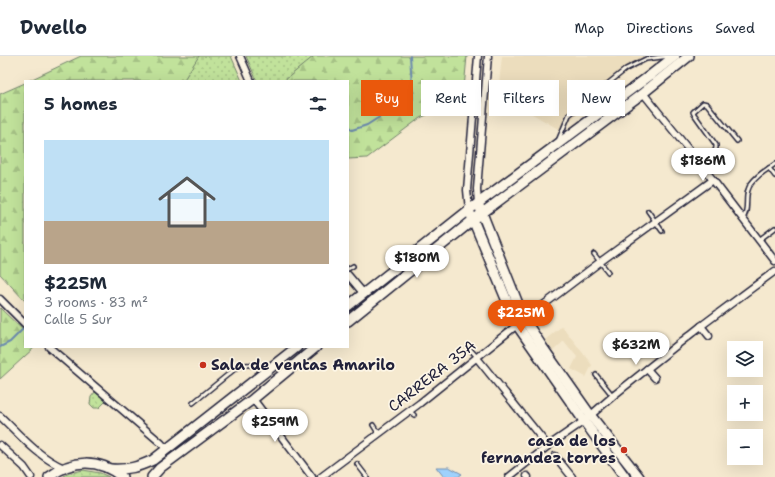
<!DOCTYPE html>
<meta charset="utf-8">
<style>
body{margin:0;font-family:"Shantell Sans",sans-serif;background:#f6f6f7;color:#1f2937;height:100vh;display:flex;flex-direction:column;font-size:15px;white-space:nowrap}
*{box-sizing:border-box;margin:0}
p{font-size:13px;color:#747a83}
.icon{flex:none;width:22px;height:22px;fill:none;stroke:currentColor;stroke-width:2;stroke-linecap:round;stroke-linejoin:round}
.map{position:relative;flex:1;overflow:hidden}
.side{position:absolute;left:24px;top:24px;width:325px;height:268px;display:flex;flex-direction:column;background:#fff;border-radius:0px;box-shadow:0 4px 16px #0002}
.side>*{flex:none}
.banner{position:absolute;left:361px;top:24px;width:354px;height:36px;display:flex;gap:8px}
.controls{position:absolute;left:727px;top:285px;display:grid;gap:8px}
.controls a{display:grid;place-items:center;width:36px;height:36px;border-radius:0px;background:#fff;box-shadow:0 4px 16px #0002;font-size:20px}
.price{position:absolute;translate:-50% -34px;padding:0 9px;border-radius:14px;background:#fff;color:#222;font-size:13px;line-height:26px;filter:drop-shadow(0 1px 2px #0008)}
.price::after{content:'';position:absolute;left:50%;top:24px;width:12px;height:9px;margin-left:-6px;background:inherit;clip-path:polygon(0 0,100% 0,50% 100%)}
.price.on{background:#ea580c;color:#fff}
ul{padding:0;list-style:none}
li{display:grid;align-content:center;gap:8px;height:212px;padding:0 20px}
li span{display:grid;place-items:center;height:124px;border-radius:0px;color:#555}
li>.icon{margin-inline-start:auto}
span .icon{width:72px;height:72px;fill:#fffc;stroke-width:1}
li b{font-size:17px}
h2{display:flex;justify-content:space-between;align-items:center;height:48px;padding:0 20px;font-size:17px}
.tag{padding:0 14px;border-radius:0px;background:#fff;box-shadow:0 4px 16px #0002;font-size:14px;line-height:36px}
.tag.on{background:#ea580c;color:#fff}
header{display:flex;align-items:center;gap:24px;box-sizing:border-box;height:56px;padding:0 20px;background:#fff;border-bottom:1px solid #e0e1e3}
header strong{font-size:19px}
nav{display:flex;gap:22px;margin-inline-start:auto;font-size:14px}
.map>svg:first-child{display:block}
</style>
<header>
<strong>Dwello</strong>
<nav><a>Map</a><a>Directions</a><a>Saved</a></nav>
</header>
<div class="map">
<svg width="775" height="421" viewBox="0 0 775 421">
<defs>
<pattern id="grass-dots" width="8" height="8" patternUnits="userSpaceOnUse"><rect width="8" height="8" fill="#c1e29b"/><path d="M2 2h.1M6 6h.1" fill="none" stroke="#a6c286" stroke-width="1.8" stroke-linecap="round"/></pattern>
<pattern id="forest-firs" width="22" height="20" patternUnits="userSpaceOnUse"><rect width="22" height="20" fill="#c1e29b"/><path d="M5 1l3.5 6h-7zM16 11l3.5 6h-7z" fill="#a6c286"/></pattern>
</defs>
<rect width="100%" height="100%" fill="#f5e9cf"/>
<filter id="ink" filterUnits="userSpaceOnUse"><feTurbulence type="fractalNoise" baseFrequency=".025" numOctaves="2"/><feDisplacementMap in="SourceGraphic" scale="8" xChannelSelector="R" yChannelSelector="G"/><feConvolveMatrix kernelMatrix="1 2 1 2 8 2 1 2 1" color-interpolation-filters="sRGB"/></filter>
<g filter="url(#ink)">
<g fill="#ecddbd">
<path d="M 502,0 L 646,0 L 560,74 L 498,38 Z"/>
<path d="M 562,270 L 592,309 L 586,321 L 571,313 L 577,301 L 564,285 L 553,295 L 545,284 Z"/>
</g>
<g fill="url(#grass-dots)" stroke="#72826b">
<path d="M 198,0 L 231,0 L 242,25 L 183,25 Z"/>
<path d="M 246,0 L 314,0 L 284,25 L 257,25 Z"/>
<path d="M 95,336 L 106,345 L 99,352 L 94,352 L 90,348 L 91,341 Z"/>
<path d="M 83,414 L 100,417 L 109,421 L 63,421 L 67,418 Z"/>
</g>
<g fill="url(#forest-firs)" stroke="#72826b">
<path d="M 81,0 L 199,0 L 183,25 L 28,25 Z"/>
<path d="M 314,0 L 467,0 L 463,43 L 420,62 L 367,102 L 348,103 L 348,25 L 284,25 Z"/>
<path d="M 25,27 L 25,245 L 0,218 L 0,38 Z"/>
<path d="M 0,252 L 25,276 L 25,291 L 35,291 L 0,323 Z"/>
</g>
<path fill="#9ed1fc" stroke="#6c8baf" d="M 436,411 L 449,411 L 462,418 L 458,421 L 444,421 Z"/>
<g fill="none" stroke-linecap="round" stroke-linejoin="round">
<g stroke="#6c8baf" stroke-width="2">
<path d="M 348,70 L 352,74 L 367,69 L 381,60 L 389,52 L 397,47 L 413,43 L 410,0"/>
<path d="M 0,291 L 10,286 L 25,271"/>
</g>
<g stroke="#22223b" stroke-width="6">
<g id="lane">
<path d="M 558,85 L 569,59 L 626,13 L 646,3 L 670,0"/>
<path d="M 700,108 C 707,103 717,98 716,89 L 694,58 L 693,56 L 703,47 L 707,48 L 737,85"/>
<path d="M 769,112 L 775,120"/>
<path d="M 648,155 L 662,175"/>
<path d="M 743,162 C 749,155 745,143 748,134 C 751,123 766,114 775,108"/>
<path d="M 759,184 L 775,172"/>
<path d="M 594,198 L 608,216"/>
<path d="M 348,213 L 353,210"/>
<path d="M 469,292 L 477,301"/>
<path d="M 596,319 L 613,340"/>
<path d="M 193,347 L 236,312 C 248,306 253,309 265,315"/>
<path d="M 409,355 L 414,359"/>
<path d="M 373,369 L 378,377"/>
<path d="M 357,408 L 367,421"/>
</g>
</g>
<g stroke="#22223b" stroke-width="9">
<g id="street">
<path d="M 240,0 L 251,25"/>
<path d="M 643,37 L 713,124 L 775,205"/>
<path d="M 478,148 L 477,133 L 488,0"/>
<path d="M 469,154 L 467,134 L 478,0"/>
<path d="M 348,219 L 364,238"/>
<path d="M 0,243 L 25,268"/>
<path d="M 701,270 L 709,280"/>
<path d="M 49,291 L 161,387 L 167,394"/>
<path d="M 477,302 L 548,390"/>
<path d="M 647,313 L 655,322"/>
<path d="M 253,343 L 312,421"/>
<path d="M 0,360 C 20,379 38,401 64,412"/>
<path d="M 0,389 L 24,411 L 31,421"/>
<path d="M 555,400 L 572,421"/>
<path d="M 527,420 L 528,421"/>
<path d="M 321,421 L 420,347 L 517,269 L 600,206 L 713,124"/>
<path d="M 509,421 L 548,390 L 584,365 L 613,340 L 701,270 L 775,215"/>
</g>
</g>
<g stroke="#22223b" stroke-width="12">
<g id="secondary">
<path d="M 480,152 L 524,263 L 543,292 L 591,360 L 639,421"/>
<path d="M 471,159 L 517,269 L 584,365 L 625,421"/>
<path d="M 348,250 L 469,154 L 652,18 L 675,0"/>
<path d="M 348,265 L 473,164 L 643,37 L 689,0"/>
<path d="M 111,413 C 128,414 138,411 153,404 L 297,291"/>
<path d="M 49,421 C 73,403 98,402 122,421"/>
<path d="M 152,421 L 160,412 L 253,343 L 316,291"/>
</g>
</g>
<use href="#lane" stroke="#fcf5e5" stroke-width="3"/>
<use href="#street" stroke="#fcf5e5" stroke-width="6"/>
<use href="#secondary" stroke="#fcf5e5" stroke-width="9"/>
</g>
</g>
<g fill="#c8321e" stroke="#fcf5e5" stroke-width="1.5">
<circle cx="203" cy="309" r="4"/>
<circle cx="624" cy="394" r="4"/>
</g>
<g text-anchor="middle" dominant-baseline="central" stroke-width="3.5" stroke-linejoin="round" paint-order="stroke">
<g font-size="15" font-weight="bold" fill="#22223b" stroke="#fcf5e5" text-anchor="start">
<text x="211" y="309">Sala de ventas Amarilo</text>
<text x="616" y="385" text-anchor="end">casa de los<tspan x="616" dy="17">fernandez torres</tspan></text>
</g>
<g font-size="15" fill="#22223b" stroke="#fcf5e5">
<text transform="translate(432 320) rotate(-38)">CARRERA 35A</text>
</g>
</g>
</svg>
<div class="controls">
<a><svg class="icon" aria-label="layers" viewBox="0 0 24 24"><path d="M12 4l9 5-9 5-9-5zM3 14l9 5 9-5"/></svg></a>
<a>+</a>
<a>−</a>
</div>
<b class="price" style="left:703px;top:126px">$186M</b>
<b class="price" style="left:417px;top:223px">$180M</b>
<b class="price on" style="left:521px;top:278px">$225M</b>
<b class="price" style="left:636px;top:310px">$632M</b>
<b class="price" style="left:275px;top:387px">$259M</b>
<div class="banner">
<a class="tag on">Buy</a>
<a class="tag">Rent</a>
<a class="tag">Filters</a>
<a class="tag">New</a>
</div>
<section class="side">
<h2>5 homes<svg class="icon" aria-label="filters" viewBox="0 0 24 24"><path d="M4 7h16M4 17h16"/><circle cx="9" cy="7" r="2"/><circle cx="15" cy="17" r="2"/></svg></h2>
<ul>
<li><span style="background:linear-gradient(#bfe0f5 65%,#b9a48a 0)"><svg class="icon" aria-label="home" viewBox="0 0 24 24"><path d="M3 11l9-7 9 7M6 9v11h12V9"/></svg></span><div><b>$225M</b><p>3 rooms · 83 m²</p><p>Calle 5 Sur</p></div></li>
</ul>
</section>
</div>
